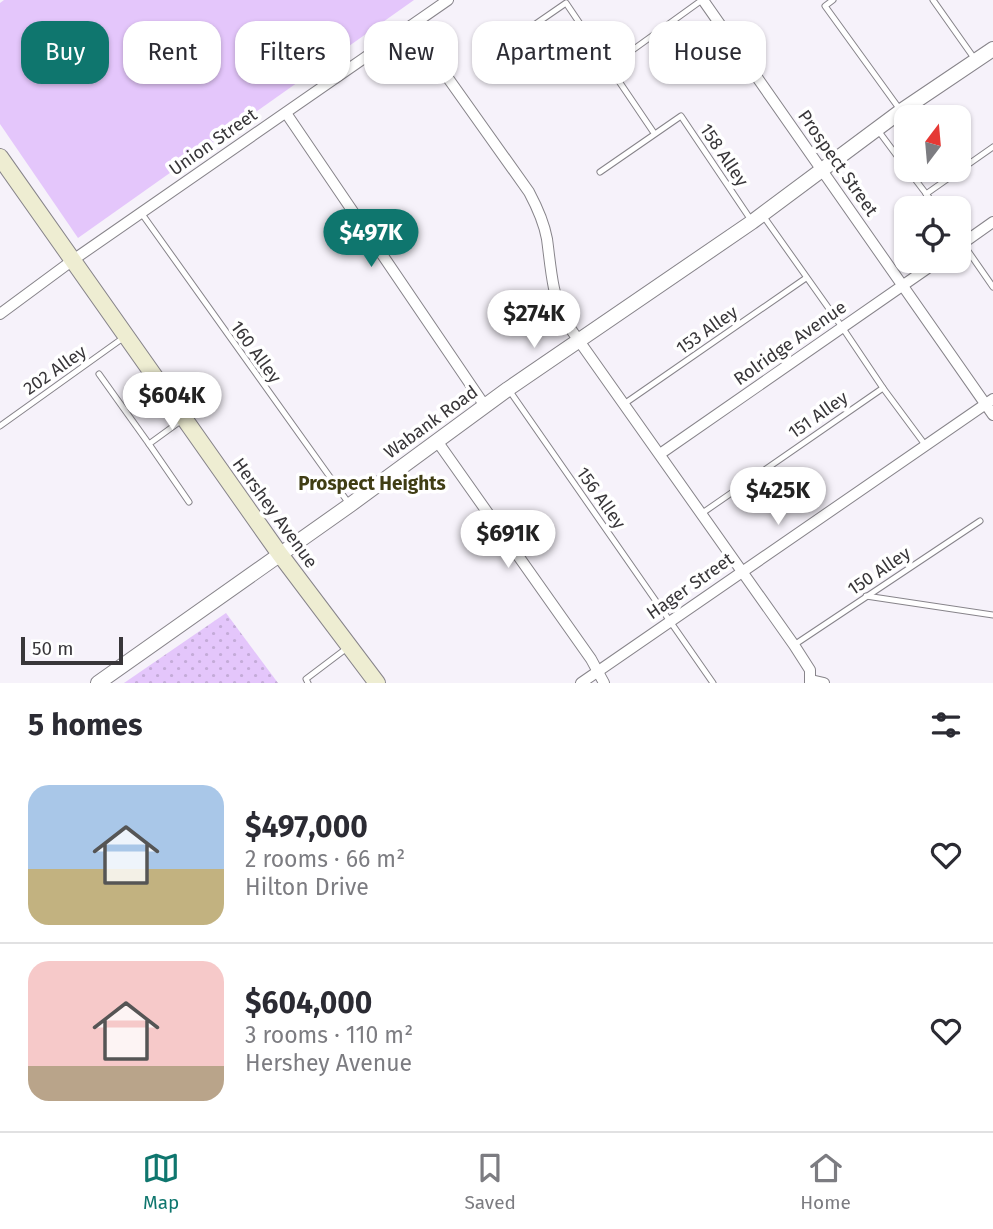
<!DOCTYPE html>
<meta charset="utf-8">
<style>
body{margin:0;font-family:"Fira Sans",sans-serif;background:#f2f2f3;color:#2b2b33;height:100vh;display:flex;flex-direction:column;font-size:26px;white-space:nowrap}
*{box-sizing:border-box;margin:0}
p{font-size:23px;color:#7c7c81}
.icon{flex:none;width:38px;height:38px;fill:none;stroke:currentColor;stroke-width:2;stroke-linecap:round;stroke-linejoin:round}
.map{position:relative;height:683px;overflow:hidden}
.panel{display:flex;flex-direction:column;background:#fff;flex:1}
.panel>*{flex:none}
.top-card{position:absolute;left:21px;top:21px;width:952px;height:63px;display:flex;gap:14px}
.needle{width:46px;rotate:16deg}
.controls{position:absolute;left:894px;top:105px;display:grid;gap:14px}
.controls a{display:grid;place-items:center;width:77px;height:77px;border-radius:14px;background:#fff;box-shadow:0 2px 5px #0004;font-size:35px}
.scale{position:absolute;left:21px;bottom:18px;width:102px;box-sizing:border-box;padding-left:7px;border:4px solid #383639;border-top:0;font-size:19px;line-height:24px;white-space:nowrap;color:#383639;-webkit-text-stroke:5px #fff;paint-order:stroke}
.price{position:absolute;translate:-50% -60px;padding:0 16px;border-radius:24px;background:#fff;color:#222;font-size:23px;line-height:46px;filter:drop-shadow(0 2px 4px #0008)}
.price::after{content:'';position:absolute;left:50%;top:42px;width:21px;height:16px;margin-left:-10px;background:inherit;clip-path:polygon(0 0,100% 0,50% 100%)}
.price.on{background:#0f766e;color:#fff}
ul{padding:0;list-style:none}
li{display:flex;align-items:center;gap:21px;height:175px;padding:0 28px}
li+li{border-top:2px solid #e1e1e2}
li span{display:grid;place-items:center;flex:none;width:196px;height:140px;border-radius:21px;color:#555}
li>.icon{margin-inline-start:auto}
span .icon{width:84px;height:84px;fill:#fffc;stroke-width:1}
li b{font-size:30px}
h2{display:flex;justify-content:space-between;align-items:center;height:84px;padding:0 28px;font-size:30px}
.tag{padding:0 24px;border-radius:21px;background:#fff;box-shadow:0 2px 5px #0004;font-size:24px;line-height:63px}
.tag.on{background:#0f766e;color:#fff}
.tabs{display:flex;justify-content:space-around;align-items:center;height:98px;border-top:2px solid #e1e1e2;background:#fff;font-size:19px;color:#7c7c81}
.tabs a{display:grid;justify-items:center;gap:4px}
.tabs .on{color:#0f766e}
.map>svg:first-child{display:block}
</style>
<div class="map">
<svg width="993" height="683" viewBox="0 0 993 683">
<defs>
<pattern id="grass-dots" width="8" height="8" patternUnits="userSpaceOnUse" patternTransform="scale(1.75)"><rect width="8" height="8" fill="#e4c6fb"/><path d="M2 2h.1M6 6h.1" fill="none" stroke="#c4abd8" stroke-width="1.8" stroke-linecap="round"/></pattern>
</defs>
<rect width="100%" height="100%" fill="#f6f2fa"/>
<path fill="url(#grass-dots)" d="M 226,613 L 278,683 L 124,683 Z"/>
<path fill="#e4c6fb" d="M 4,0 L 414,0 L 78,238 L 0,124 L 0,3 Z"/>
<g fill="none" stroke-linecap="round" stroke-linejoin="round">
<g stroke="#87848a" stroke-width="7">
<g id="service">
<path d="M 833,0 L 825,6 L 901,111"/>
<path d="M 933,0 L 974,58"/>
<path d="M 508,43 L 566,3 L 654,133"/>
<path d="M 609,67 L 702,0"/>
<path d="M 877,129 L 906,168"/>
<path d="M 908,170 L 937,208"/>
<path d="M 600,172 L 681,116 L 751,220"/>
<path d="M 926,194 L 993,147"/>
<path d="M 142,214 L 350,505"/>
<path d="M 764,217 L 842,327 L 883,388 L 926,446"/>
<path d="M 959,238 L 993,287"/>
<path d="M 99,374 L 149,444"/>
<path d="M 509,390 L 713,683"/>
<path d="M 624,404 L 806,278"/>
<path d="M 182,420 L 149,444 L 189,502"/>
<path d="M 0,426 L 123,338"/>
<path d="M 701,514 L 883,388"/>
<path d="M 866,596 L 993,615"/>
<path d="M 794,645 L 980,521"/>
<path d="M 308,683 L 306,679 L 347,648"/>
</g>
</g>
<g stroke="#87848a" stroke-width="12">
<g id="minor">
<path d="M 703,0 L 993,415"/>
<path d="M 411,26 L 529,192 C 537,207 544,222 547,239 C 551,269 552,294 565,321 L 794,645 L 810,670 L 810,683"/>
<path d="M 286,113 L 485,406"/>
<path d="M 959,246 L 993,222"/>
<path d="M 0,314 L 73,260 L 448,0"/>
<path d="M 437,441 L 591,659 L 604,683"/>
<path d="M 660,454 L 938,261"/>
<path d="M 811,680 L 824,683"/>
<path d="M 581,683 L 993,399"/>
</g>
</g>
<g stroke="#87848a" stroke-width="16">
<path id="tertiary" d="M 98,683 L 350,505 L 508,389 L 752,222 L 901,111 L 993,49"/>
</g>
<g stroke="#87848a" stroke-width="18">
<path id="secondary" d="M 0,157 L 279,553 L 377,683"/>
</g>
<use href="#service" stroke="#fff" stroke-width="5"/>
<use href="#minor" stroke="#fff" stroke-width="10"/>
<use href="#tertiary" stroke="#fff" stroke-width="14"/>
<use href="#secondary" stroke="#eeedd2" stroke-width="16"/>
</g>
<g text-anchor="middle" dominant-baseline="central" stroke-width="7" stroke-linejoin="round" paint-order="stroke">
<g font-size="18" fill="#383639" stroke="#fff">
<text transform="translate(213 142) rotate(-35)">Union Street</text>
<text transform="translate(724 155) rotate(56)">158 Alley</text>
<text transform="translate(838 163) rotate(55)">Prospect Street</text>
<text transform="translate(707 330) rotate(-35)">153 Alley</text>
<text transform="translate(790 343) rotate(-35)">Rolridge Avenue</text>
<text transform="translate(256 352) rotate(54)">160 Alley</text>
<text transform="translate(55 370) rotate(-35)">202 Alley</text>
<text transform="translate(818 415) rotate(-35)">151 Alley</text>
<text transform="translate(431 422) rotate(-36)">Wabank Road</text>
<text transform="translate(601 498) rotate(55)">156 Alley</text>
<text transform="translate(275 513) rotate(54)">Hershey Avenue</text>
<text transform="translate(879 571) rotate(-34)">150 Alley</text>
<text transform="translate(690 586) rotate(-35)">Hager Street</text>
</g>
<g font-size="19" font-weight="bold" fill="#403d14" stroke="#fff">
<text x="372" y="483">Prospect Heights</text>
</g>
</g>
</svg>
<div class="controls">
<a><svg class="needle" viewBox="-14 -14 28 28"><path d="M0-13l5 13h-10z" fill="#e53935"/><path d="M0 13l5-13h-10z" fill="#7c7c81"/></svg></a>
<a><svg class="icon" aria-label="locate" viewBox="0 0 24 24"><circle cx="12" cy="12" r="6"/><path d="M12 2v4M12 18v4M2 12h4M18 12h4"/></svg></a>
</div>
<div class="scale">50 m</div>
<b class="price on" style="left:371px;top:269px">$497K</b>
<b class="price" style="left:534px;top:350px">$274K</b>
<b class="price" style="left:172px;top:432px">$604K</b>
<b class="price" style="left:778px;top:527px">$425K</b>
<b class="price" style="left:508px;top:570px">$691K</b>
<div class="top-card">
<a class="tag on">Buy</a>
<a class="tag">Rent</a>
<a class="tag">Filters</a>
<a class="tag">New</a>
<a class="tag">Apartment</a>
<a class="tag">House</a>
</div>
</div>
<section class="panel">
<h2>5 homes<svg class="icon" aria-label="filters" viewBox="0 0 24 24"><path d="M4 7h16M4 17h16"/><circle cx="9" cy="7" r="2"/><circle cx="15" cy="17" r="2"/></svg></h2>
<ul>
<li><span style="background:linear-gradient(#a9c7e8 60%,#c2b280 0)"><svg class="icon" aria-label="home" viewBox="0 0 24 24"><path d="M3 11l9-7 9 7M6 9v11h12V9"/></svg></span><div><b>$497,000</b><p>2 rooms · 66 m²</p><p>Hilton Drive</p></div><svg class="icon" aria-label="heart" viewBox="0 0 24 24"><path d="M12 20l-8-8c-3-5 5-10 8-4 3-6 11-1 8 4z"/></svg></li>
<li><span style="background:linear-gradient(#f6c9c9 75%,#b9a48a 0)"><svg class="icon" aria-label="home" viewBox="0 0 24 24"><path d="M3 11l9-7 9 7M6 9v11h12V9"/></svg></span><div><b>$604,000</b><p>3 rooms · 110 m²</p><p>Hershey Avenue</p></div><svg class="icon" aria-label="heart" viewBox="0 0 24 24"><path d="M12 20l-8-8c-3-5 5-10 8-4 3-6 11-1 8 4z"/></svg></li>
</ul>
</section>
<nav class="tabs">
<a class="on"><svg class="icon" aria-label="map" viewBox="0 0 24 24"><path d="M3 6l6-2 6 2 6-2v14l-6 2-6-2-6 2zM9 4v14M15 6v14"/></svg>Map</a>
<a><svg class="icon" aria-label="saved" viewBox="0 0 24 24"><path d="M7 4h10v16l-5-4-5 4z"/></svg>Saved</a>
<a><svg class="icon" aria-label="home" viewBox="0 0 24 24"><path d="M3 11l9-7 9 7M6 9v11h12V9"/></svg>Home</a>
</nav>
